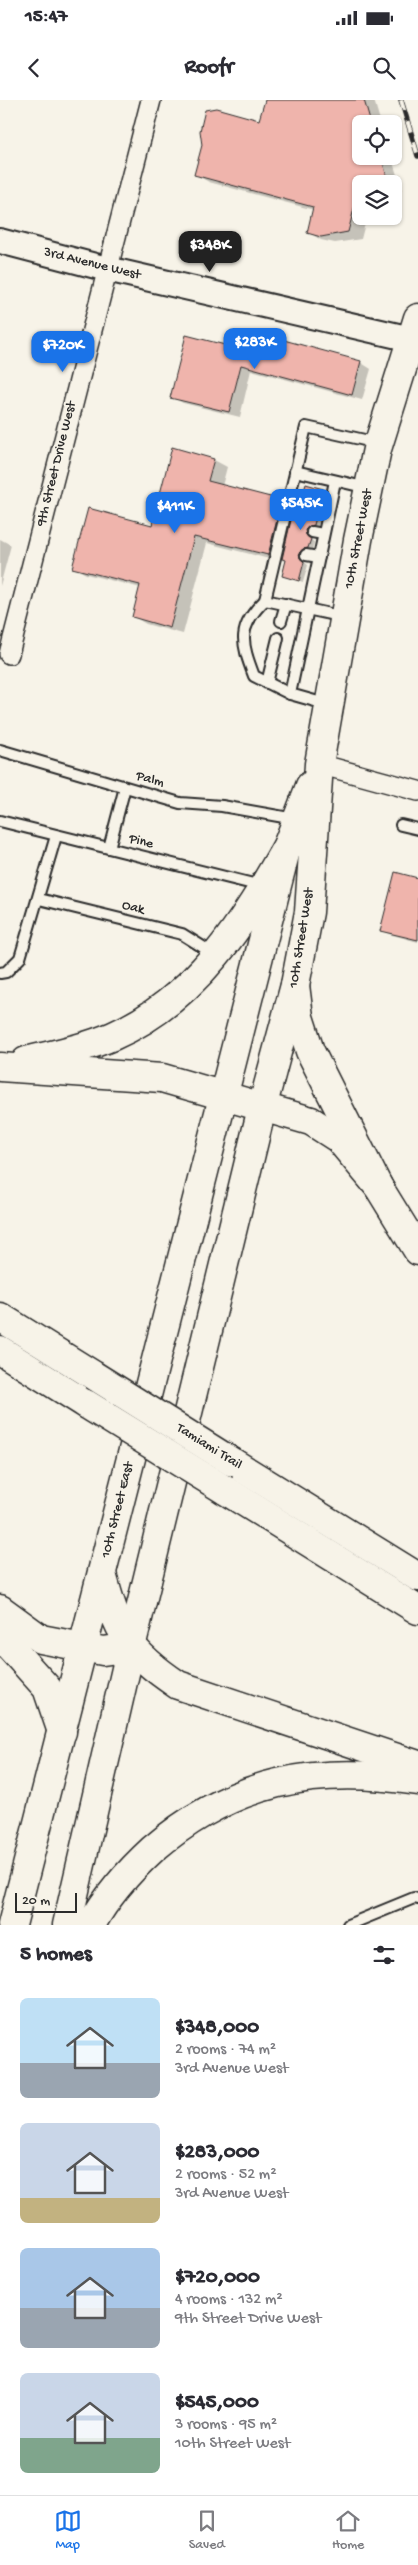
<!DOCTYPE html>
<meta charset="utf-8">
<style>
body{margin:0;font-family:"Gochi Hand",sans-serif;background:#f2f2f3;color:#2b2b33;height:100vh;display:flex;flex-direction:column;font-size:19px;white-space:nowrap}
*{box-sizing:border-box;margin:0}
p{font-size:16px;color:#7c7c81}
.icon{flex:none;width:28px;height:28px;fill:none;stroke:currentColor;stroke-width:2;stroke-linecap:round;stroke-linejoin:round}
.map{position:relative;height:1825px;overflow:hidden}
.side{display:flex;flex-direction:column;background:#fff;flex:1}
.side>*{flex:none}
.controls{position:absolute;left:352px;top:15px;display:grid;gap:10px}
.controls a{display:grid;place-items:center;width:50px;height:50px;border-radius:8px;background:#fff;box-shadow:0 1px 4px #0004;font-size:25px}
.scale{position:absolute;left:15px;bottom:12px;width:62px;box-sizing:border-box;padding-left:5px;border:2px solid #2b2b2b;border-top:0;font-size:14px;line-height:18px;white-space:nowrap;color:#2b2b2b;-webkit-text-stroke:4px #f7f3e8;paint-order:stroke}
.price{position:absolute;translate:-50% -42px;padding:0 11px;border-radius:10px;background:#1a73e8;color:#fff;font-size:16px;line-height:32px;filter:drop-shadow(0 1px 2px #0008)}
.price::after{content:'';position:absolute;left:50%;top:30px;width:15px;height:11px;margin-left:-8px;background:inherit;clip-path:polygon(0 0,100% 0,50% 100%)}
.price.on{background:#222;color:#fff}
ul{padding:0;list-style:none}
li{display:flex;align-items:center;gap:15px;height:125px;padding:0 20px}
li span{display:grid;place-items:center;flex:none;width:140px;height:100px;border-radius:8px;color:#555}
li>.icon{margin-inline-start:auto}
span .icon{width:60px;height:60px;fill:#fffc;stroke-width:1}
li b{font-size:21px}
h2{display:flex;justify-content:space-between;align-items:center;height:60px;padding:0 20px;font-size:21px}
.status{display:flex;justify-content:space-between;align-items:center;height:35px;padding:0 25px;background:#fff;direction:ltr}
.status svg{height:14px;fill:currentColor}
header{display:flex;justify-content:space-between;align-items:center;height:65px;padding:0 20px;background:#fff;font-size:22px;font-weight:700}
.dock{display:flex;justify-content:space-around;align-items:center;height:70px;border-top:1px solid #e1e1e2;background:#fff;font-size:14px;color:#7c7c81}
.dock a{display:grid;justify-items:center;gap:2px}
.dock .on{color:#1a73e8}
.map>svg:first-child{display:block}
</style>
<div class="status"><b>15:47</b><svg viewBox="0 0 49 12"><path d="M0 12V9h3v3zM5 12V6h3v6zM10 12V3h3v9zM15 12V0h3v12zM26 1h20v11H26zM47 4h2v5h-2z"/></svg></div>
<header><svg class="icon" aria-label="back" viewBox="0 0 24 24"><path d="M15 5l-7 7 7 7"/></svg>Roofr<svg class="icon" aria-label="search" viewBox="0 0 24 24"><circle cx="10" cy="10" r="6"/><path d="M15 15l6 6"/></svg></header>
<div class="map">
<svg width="418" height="1825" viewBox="0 0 418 1825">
<rect width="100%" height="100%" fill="#f7f3e8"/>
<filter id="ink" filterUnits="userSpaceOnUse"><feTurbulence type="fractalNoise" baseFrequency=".02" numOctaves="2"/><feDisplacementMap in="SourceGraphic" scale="10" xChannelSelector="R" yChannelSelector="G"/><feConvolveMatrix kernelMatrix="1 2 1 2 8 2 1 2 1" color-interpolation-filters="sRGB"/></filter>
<g filter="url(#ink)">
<g fill="#0003">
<path d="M 266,0 L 374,0 L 381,24 L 361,24 L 361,56 L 391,56 L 402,91 L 394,89 L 394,84 L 361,84 L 361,116 L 367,116 L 361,139 L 335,143 L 321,140 L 308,132 L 314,110 L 209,82 L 196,75 L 260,22 Z"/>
<path d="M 187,237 L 264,256 L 360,262 L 371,269 L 362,300 L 251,270 L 240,317 L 183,303 L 172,297 Z"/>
<path d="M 173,349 L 214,360 L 227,367 L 222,386 L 281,401 L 295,409 L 301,406 L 306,386 L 326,392 L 318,427 L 313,427 L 309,432 L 309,438 L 314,442 L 312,450 L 307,450 L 303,456 L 303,461 L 308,465 L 303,482 L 283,475 L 287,460 L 282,458 L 281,462 L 207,443 L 183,534 L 146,524 L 134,517 L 141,488 L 86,474 L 73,467 L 153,426 Z"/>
<path d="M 0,439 L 11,445 L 0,486 Z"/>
<path d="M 418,780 L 418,842 L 389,834 L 381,830 Z"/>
</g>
<g fill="#efb4ac" stroke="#2b2b2b">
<path d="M 265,0 L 364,0 L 371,24 L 361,24 L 361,56 L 381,56 L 389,84 L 362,78 L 348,132 L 321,137 L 307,133 L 313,107 L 194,75 L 202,45 L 200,31 L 205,10 L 216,8 L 259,20 Z"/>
<path d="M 186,235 L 264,255 L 269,236 L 361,261 L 352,295 L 241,265 L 229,312 L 170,298 Z"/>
<path d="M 172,347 L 214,359 L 208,381 L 282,400 L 268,455 L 194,437 L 170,528 L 132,517 L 140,485 L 72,468 L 88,408 L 152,425 Z"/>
<path d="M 306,384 L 323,389 L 314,425 L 309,426 L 305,430 L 306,435 L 311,439 L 308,448 L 303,449 L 299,453 L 300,458 L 304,462 L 299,481 L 282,476 L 286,460 L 282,459 L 295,403 L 300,404 Z"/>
<path d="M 395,772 L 418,778 L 418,840 L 380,831 Z"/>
</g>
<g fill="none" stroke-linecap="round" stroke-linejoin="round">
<g stroke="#2b2b2b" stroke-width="14">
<g id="service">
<path d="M 295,371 L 368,388"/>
<path d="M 312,432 L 323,434"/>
<path d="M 306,455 L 319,457"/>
<path d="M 265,500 C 237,527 241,542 254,576 L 290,594"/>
<path d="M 344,517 L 265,500 L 306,327 L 378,343"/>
<path d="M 281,521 L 286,504"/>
<path d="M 267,583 L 278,538"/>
<path d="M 329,605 L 290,594 L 335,381"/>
<path d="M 0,650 L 180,703 L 222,706 L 295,719"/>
<path d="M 0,721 L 261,786"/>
<path d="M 401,725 L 418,729"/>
<path d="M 109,748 L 125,687"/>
<path d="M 39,799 L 182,834 L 214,854"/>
<path d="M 0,873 L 6,872 L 20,858 L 56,736"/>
<path d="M 348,1825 L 414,1798 L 418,1799"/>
</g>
</g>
<g stroke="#2b2b2b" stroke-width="22">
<g id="minor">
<path d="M 9,554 L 151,0"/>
<path d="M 319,664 L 418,691"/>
</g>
</g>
<g stroke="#2b2b2b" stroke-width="28">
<path id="tertiary" d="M 0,141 L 107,169 L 411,239"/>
</g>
<g stroke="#2b2b2b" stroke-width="31">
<g id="primary">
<path d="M 12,1825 L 287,746 L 310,686"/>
<path d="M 67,1825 L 131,1547 L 262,1008 L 295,885 L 309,812 L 319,664 L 358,440 L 377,349 L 418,218"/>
</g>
</g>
<g stroke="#2b2b2b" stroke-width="31">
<g id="trunk">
<path d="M 295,885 L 299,917 L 310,951 L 378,1086 L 418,1151"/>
<path d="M 26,961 C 55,954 85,948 113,936 C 197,899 244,822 287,746"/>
<path d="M 0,967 L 162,978 L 311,1021 L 339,1039 L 378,1086"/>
<path d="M 0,1217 L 93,1275"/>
<path d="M 0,1250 L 86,1304"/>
<path d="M 232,1362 L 418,1477"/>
<path d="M 225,1390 L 418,1510"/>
<path d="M 102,1474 C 118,1532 127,1551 178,1585 L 418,1665"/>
<path d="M 0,1509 L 41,1539 L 103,1551 L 131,1547"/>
<path d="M 0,1536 L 47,1588 L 62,1632"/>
<path d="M 91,1825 C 107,1796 129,1771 153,1749 C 233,1680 316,1665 418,1681"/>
</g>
</g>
<use href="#service" stroke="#f7f3e8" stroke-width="10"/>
<use href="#minor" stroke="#f7f3e8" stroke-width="19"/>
<use href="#tertiary" stroke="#f7f3e8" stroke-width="24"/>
<use href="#primary" stroke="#f7f3e8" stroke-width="28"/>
<use href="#trunk" stroke="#f7f3e8" stroke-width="28"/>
<g stroke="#2b2b2b" stroke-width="5.5">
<path id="rail" d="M 401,0 L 418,56"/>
</g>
<use href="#rail" stroke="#f7f3e8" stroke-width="4" stroke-dasharray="11" stroke-linecap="butt"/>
<g stroke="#2b2b2b" stroke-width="31" stroke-linecap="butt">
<g id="trunk-bridge">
<path d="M 93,1275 L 232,1362"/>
<path d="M 86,1304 L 225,1390"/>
</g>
</g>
<use href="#trunk-bridge" stroke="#f7f3e8" stroke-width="28"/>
</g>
</g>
<g text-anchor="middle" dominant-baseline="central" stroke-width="4" stroke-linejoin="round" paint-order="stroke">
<g font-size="14" fill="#2b2b2b" stroke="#f7f3e8">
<text transform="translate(92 164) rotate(14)">3rd Avenue West</text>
<text transform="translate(57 364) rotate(-76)">9th Street Drive West</text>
<text transform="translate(359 439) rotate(-79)">10th Street West</text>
<text transform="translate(150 680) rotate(16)">Palm</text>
<text transform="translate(141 742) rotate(14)">Pine</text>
<text transform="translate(133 808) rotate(14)">Oak</text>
<text transform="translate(302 838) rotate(-81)">10th Street West</text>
<text transform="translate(209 1347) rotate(32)">Tamiami Trail</text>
<text transform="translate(118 1410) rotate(-76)">10th Street East</text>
</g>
</g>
</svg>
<div class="controls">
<a><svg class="icon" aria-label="locate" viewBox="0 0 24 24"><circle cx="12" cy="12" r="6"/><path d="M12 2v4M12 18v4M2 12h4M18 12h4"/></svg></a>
<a><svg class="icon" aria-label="layers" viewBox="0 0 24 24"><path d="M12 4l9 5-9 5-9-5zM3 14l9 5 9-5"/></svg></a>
</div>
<div class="scale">20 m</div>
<b class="price on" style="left:210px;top:173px">$348K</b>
<b class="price" style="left:255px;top:270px">$283K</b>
<b class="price" style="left:63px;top:273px">$720K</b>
<b class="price" style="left:301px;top:431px">$545K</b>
<b class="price" style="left:175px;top:434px">$411K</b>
</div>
<section class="side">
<h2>5 homes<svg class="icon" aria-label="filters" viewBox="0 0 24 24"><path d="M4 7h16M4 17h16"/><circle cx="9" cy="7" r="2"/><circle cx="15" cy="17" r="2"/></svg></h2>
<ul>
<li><span style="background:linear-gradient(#bfe0f5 65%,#9aa5b1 0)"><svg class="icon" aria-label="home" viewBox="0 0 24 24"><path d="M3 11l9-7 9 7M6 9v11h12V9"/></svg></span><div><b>$348,000</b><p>2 rooms · 74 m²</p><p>3rd Avenue West</p></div></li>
<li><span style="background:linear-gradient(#c9d6e8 75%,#c2b280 0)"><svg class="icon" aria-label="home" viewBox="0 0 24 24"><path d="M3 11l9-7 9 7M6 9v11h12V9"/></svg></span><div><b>$283,000</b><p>2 rooms · 52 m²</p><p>3rd Avenue West</p></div></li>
<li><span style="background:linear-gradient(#a9c7e8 60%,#9aa5b1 0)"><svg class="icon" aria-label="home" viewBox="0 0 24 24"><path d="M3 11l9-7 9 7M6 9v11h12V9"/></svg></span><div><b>$720,000</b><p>4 rooms · 132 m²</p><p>9th Street Drive West</p></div></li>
<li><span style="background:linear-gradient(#c9d6e8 65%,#7fa58c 0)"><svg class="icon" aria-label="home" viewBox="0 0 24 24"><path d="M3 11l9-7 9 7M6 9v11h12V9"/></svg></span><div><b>$545,000</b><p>3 rooms · 95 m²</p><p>10th Street West</p></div></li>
</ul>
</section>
<nav class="dock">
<a class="on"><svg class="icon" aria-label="map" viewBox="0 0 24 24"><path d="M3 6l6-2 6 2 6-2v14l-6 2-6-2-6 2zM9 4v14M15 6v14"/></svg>Map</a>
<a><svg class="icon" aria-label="saved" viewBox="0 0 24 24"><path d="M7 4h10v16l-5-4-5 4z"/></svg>Saved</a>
<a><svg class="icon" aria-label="home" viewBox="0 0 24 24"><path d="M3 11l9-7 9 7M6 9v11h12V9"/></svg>Home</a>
</nav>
